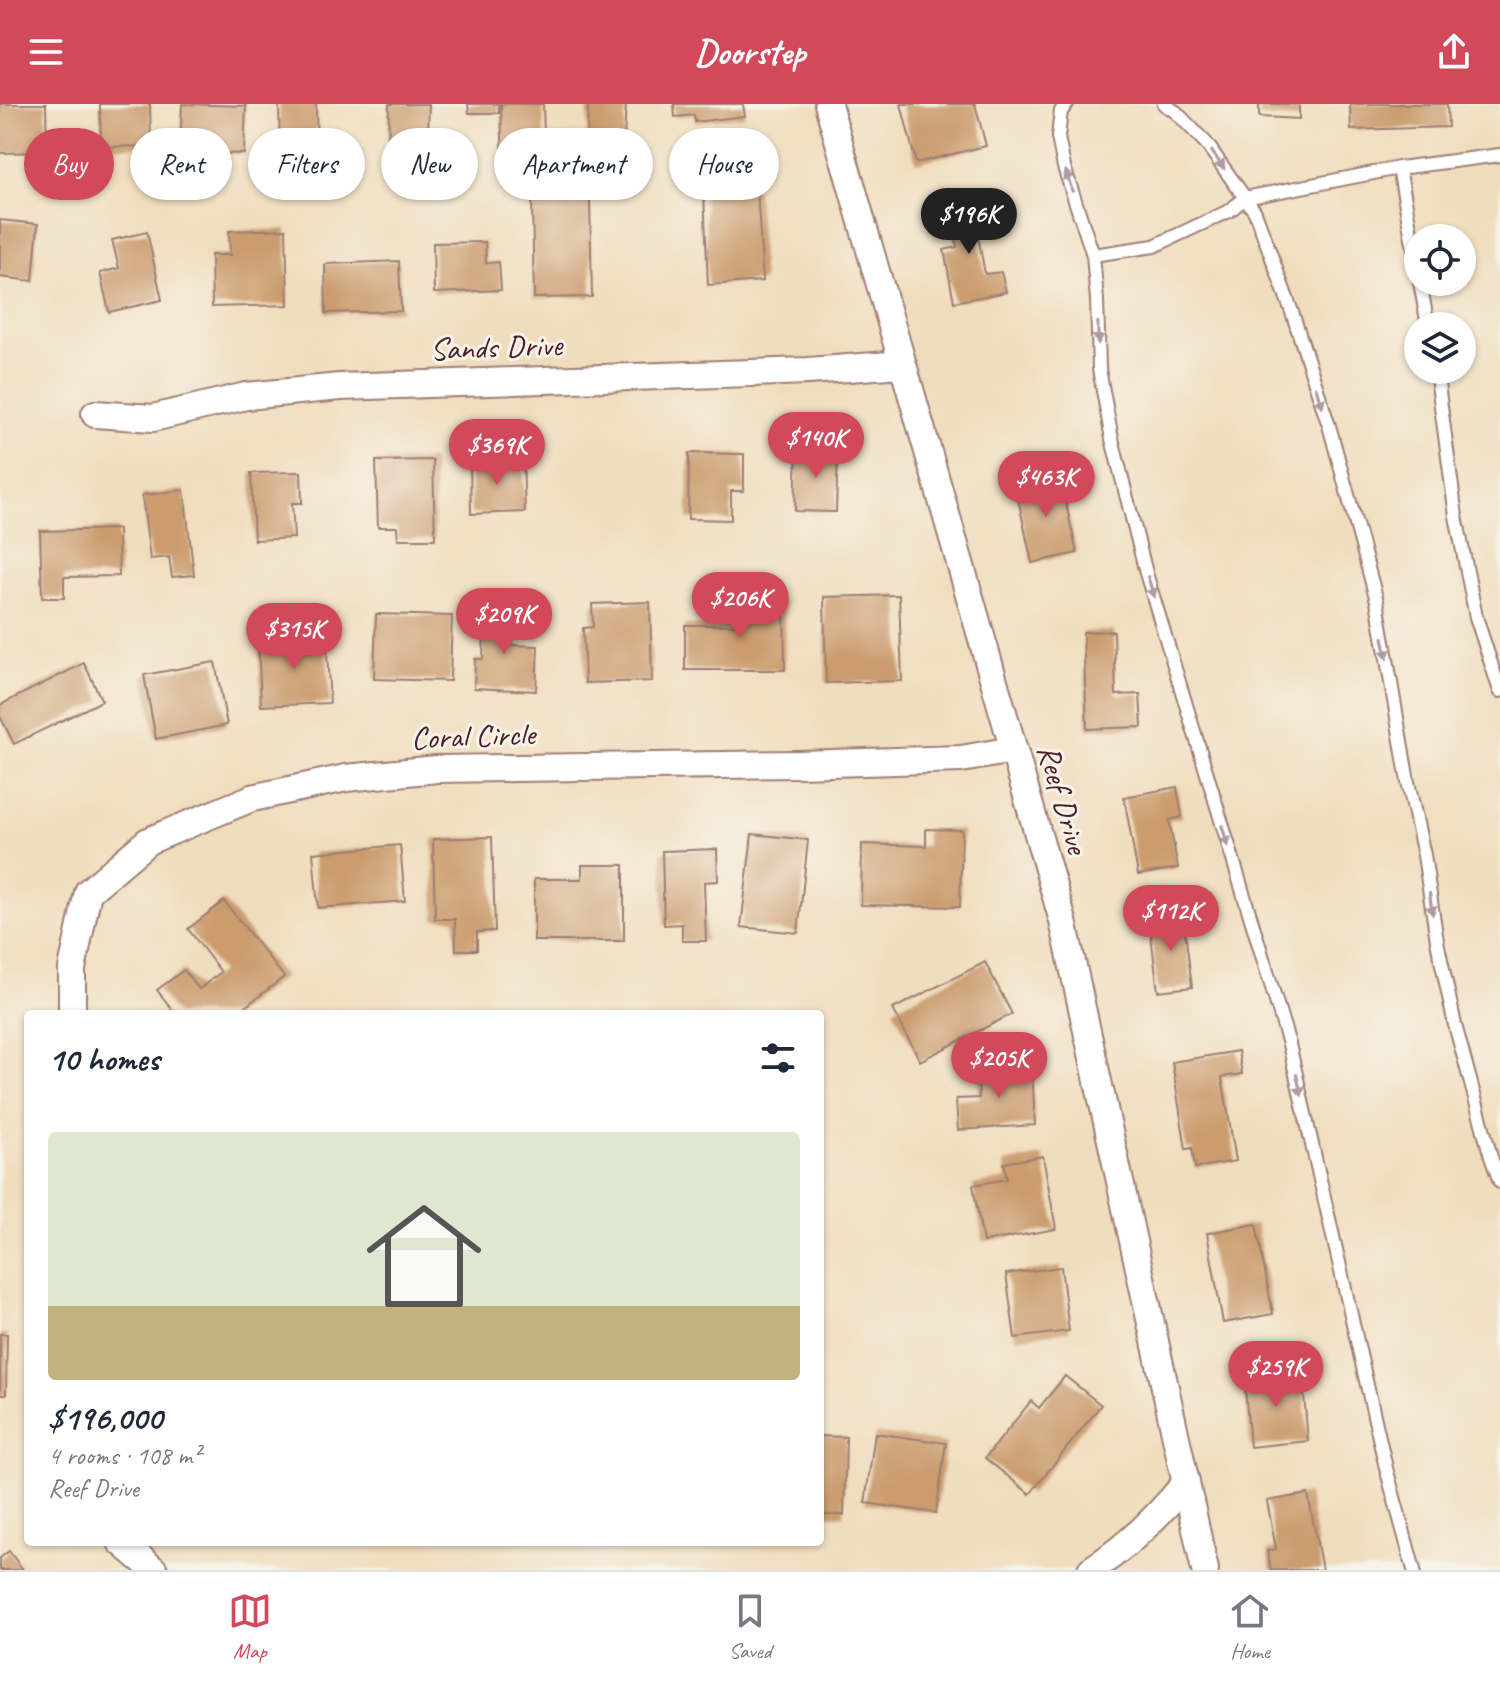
<!DOCTYPE html>
<meta charset="utf-8">
<style>
body{margin:0;font-family:Caveat,sans-serif;background:#f6f6f7;color:#1f2937;height:100vh;display:flex;flex-direction:column;font-size:30px;white-space:nowrap}
*{box-sizing:border-box;margin:0}
p{font-size:26px;color:#747a83}
.icon{flex:none;width:44px;height:44px;fill:none;stroke:currentColor;stroke-width:2;stroke-linecap:round;stroke-linejoin:round}
.map{position:relative;flex:1;overflow:hidden}
.drawer{position:absolute;left:24px;top:906px;width:800px;height:536px;display:flex;flex-direction:column;background:#fff;border-radius:8px;box-shadow:0 2px 6px #0004}
.drawer>*{flex:none}
.top-card{position:absolute;left:24px;top:24px;width:800px;height:72px;display:flex;gap:16px}
.controls{position:absolute;left:1404px;top:120px;display:grid;gap:16px}
.controls a{display:grid;place-items:center;width:72px;height:72px;border-radius:50%;background:#fff;box-shadow:0 2px 6px #0004;font-size:40px}
.price{position:absolute;translate:-50% -68px;padding:0 18px;border-radius:28px;background:#d1495b;color:#fff;font-size:26px;line-height:52px;filter:drop-shadow(0 2px 4px #0008)}
.price::after{content:'';position:absolute;left:50%;top:48px;width:24px;height:18px;margin-left:-12px;background:inherit;clip-path:polygon(0 0,100% 0,50% 100%)}
.price.selected{background:#222;color:#fff}
ul{padding:0;list-style:none}
li{display:grid;align-content:center;gap:16px;height:424px;padding:0 24px}
li span{display:grid;place-items:center;height:248px;border-radius:8px;color:#555}
li>.icon{margin-inline-start:auto}
span .icon{width:144px;height:144px;fill:#fffc;stroke-width:1}
li b{font-size:34px}
h2{display:flex;justify-content:space-between;align-items:center;height:96px;padding:0 24px;font-size:34px}
.pill{padding:0 28px;border-radius:36px;background:#fff;box-shadow:0 2px 6px #0004;font-size:28px;line-height:72px}
.pill.selected{background:#d1495b;color:#fff}
header{display:flex;justify-content:space-between;align-items:center;height:104px;padding:0 24px;background:#d1495b;color:#fff;font-size:36px;font-weight:700}
.menu{display:flex;justify-content:space-around;align-items:center;height:112px;border-top:2px solid #e0e1e3;background:#fff;font-size:22px;color:#747a83}
.menu a{display:grid;justify-items:center;gap:4px}
.menu .selected{color:#d1495b}
.map>svg:first-child{display:block}
</style>
<header><svg class="icon" aria-label="menu" viewBox="0 0 24 24"><path d="M4 6h16M4 12h16M4 18h16"/></svg>Doorstep<svg class="icon" aria-label="share" viewBox="0 0 24 24"><path d="M12 15V3M7 8l5-5 5 5M5 13v7h14v-7"/></svg></header>
<div class="map">
<svg width="1500" height="1466" viewBox="0 0 1500 1466">
<rect width="100%" height="100%" fill="#f7f3e8"/>
<filter id="ink" filterUnits="userSpaceOnUse"><feTurbulence type="fractalNoise" baseFrequency=".0125" numOctaves="2"/><feDisplacementMap in="SourceGraphic" scale="16" xChannelSelector="R" yChannelSelector="G"/><feConvolveMatrix kernelMatrix="1 2 1 2 8 2 1 2 1" color-interpolation-filters="sRGB"/></filter>
<filter id="wash" filterUnits="userSpaceOnUse"><feTurbulence type="fractalNoise" baseFrequency=".006" numOctaves="4" result="noise"/><feDisplacementMap in="SourceGraphic" scale="32" xChannelSelector="R" yChannelSelector="G"/><feGaussianBlur stdDeviation="1.8" result="paint"/><feColorMatrix in="noise" values="0 0 0 0 0 0 0 0 0 0 0 0 0 0 0 0 0 1.4 0 .05"/><feComposite in="paint" operator="in"/></filter>
<g filter="url(#wash)">
<rect width="100%" height="100%" fill="#f0ddbd"/>
<g id="blocks">
<g fill="#cb9c6e">
<path d="M 0,0 L 46,0 L 47,48 L 0,49 Z"/>
<path d="M 100,0 L 150,0 L 151,42 L 101,43 Z"/>
<path d="M 182,0 L 246,2 L 244,50 L 180,48 Z"/>
<path d="M 279,0 L 316,0 L 317,49 L 280,49 Z"/>
<path d="M 389,0 L 429,0 L 427,53 L 388,52 Z"/>
<path d="M 468,0 L 499,0 L 499,9 L 469,9 Z"/>
<path d="M 501,0 L 543,0 L 545,63 L 503,64 Z"/>
<path d="M 588,0 L 626,0 L 624,34 L 587,33 Z"/>
<path d="M 674,0 L 743,0 L 745,12 L 695,18 L 694,11 L 675,13 Z"/>
<path d="M 901,0 L 975,0 L 986,42 L 916,59 Z"/>
<path d="M 1259,0 L 1299,0 L 1299,15 L 1259,13 Z"/>
<path d="M 1359,0 L 1447,0 L 1448,23 L 1351,26 L 1350,1 Z"/>
<path d="M 757,85 L 763,177 L 708,181 L 704,89 Z"/>
<path d="M 970,89 L 985,170 L 1001,168 L 1006,188 L 954,198 L 944,146 L 957,143 L 948,93 Z"/>
<path d="M 590,96 L 592,193 L 534,194 L 532,98 Z"/>
<path d="M 0,116 L 38,120 L 33,177 L 0,173 Z"/>
<path d="M 286,125 L 288,201 L 212,203 L 211,151 L 230,151 L 229,127 Z"/>
<path d="M 147,128 L 162,196 L 109,208 L 100,169 L 119,164 L 112,136 Z"/>
<path d="M 485,138 L 486,159 L 499,158 L 501,186 L 434,189 L 433,139 Z"/>
<path d="M 399,157 L 401,207 L 326,209 L 325,160 Z"/>
<path d="M 797,345 L 838,346 L 836,408 L 795,407 Z"/>
<path d="M 689,349 L 744,350 L 744,387 L 731,387 L 731,416 L 688,415 Z"/>
<path d="M 433,356 L 435,435 L 398,435 L 397,423 L 378,423 L 376,357 Z"/>
<path d="M 523,356 L 525,408 L 471,410 L 470,359 Z"/>
<path d="M 301,368 L 302,399 L 292,399 L 294,434 L 254,436 L 251,369 Z"/>
<path d="M 1060,372 L 1077,449 L 1032,459 L 1015,381 Z"/>
<path d="M 184,386 L 194,471 L 172,473 L 169,453 L 150,455 L 142,391 Z"/>
<path d="M 118,425 L 119,472 L 64,473 L 64,494 L 42,494 L 40,427 Z"/>
<path d="M 899,491 L 902,577 L 826,579 L 824,493 Z"/>
<path d="M 485,497 L 507,498 L 505,541 L 538,542 L 536,587 L 474,584 L 475,555 L 483,555 Z"/>
<path d="M 734,497 L 784,497 L 785,566 L 685,566 L 685,521 L 734,521 Z"/>
<path d="M 650,498 L 652,577 L 585,579 L 583,524 L 593,523 L 592,500 Z"/>
<path d="M 376,510 L 452,512 L 450,577 L 374,575 Z"/>
<path d="M 1114,527 L 1116,591 L 1140,590 L 1142,623 L 1087,625 L 1083,528 Z"/>
<path d="M 326,532 L 330,599 L 261,602 L 258,535 Z"/>
<path d="M 215,558 L 227,621 L 156,635 L 144,571 Z"/>
<path d="M 84,559 L 102,597 L 14,640 L 0,612 L 0,601 Z"/>
<path d="M 1177,683 L 1182,713 L 1169,716 L 1178,764 L 1138,771 L 1124,693 Z"/>
<path d="M 926,725 L 962,726 L 960,803 L 861,801 L 862,740 L 926,742 Z"/>
<path d="M 752,730 L 808,736 L 798,829 L 741,823 Z"/>
<path d="M 492,733 L 495,827 L 477,828 L 477,846 L 456,846 L 455,815 L 435,815 L 433,735 Z"/>
<path d="M 400,741 L 405,797 L 318,804 L 313,749 Z"/>
<path d="M 717,745 L 718,777 L 704,778 L 706,837 L 682,837 L 682,820 L 664,821 L 662,747 Z"/>
<path d="M 582,761 L 624,761 L 624,837 L 534,837 L 534,775 L 582,775 Z"/>
<path d="M 224,797 L 284,873 L 236,910 L 176,910 L 157,886 L 184,866 L 199,885 L 221,868 L 188,825 Z"/>
<path d="M 1183,811 L 1192,883 L 1158,887 L 1149,816 Z"/>
<path d="M 985,858 L 1012,910 L 920,957 L 893,905 Z"/>
<path d="M 1238,947 L 1242,970 L 1222,973 L 1236,1057 L 1195,1064 L 1192,1044 L 1186,1045 L 1172,958 Z"/>
<path d="M 1032,962 L 1035,1021 L 958,1026 L 956,995 L 979,994 L 977,965 Z"/>
<path d="M 1043,1052 L 1056,1125 L 983,1138 L 973,1081 L 1007,1075 L 1004,1059 Z"/>
<path d="M 1256,1120 L 1273,1210 L 1223,1219 L 1207,1129 Z"/>
<path d="M 1061,1163 L 1069,1227 L 1015,1234 L 1006,1170 Z"/>
<path d="M 0,1230 L 7,1230 L 6,1291 L 0,1291 Z"/>
<path d="M 1302,1268 L 1308,1337 L 1250,1343 L 1244,1273 Z"/>
<path d="M 1065,1272 L 1101,1301 L 1030,1390 L 985,1354 L 1031,1297 L 1039,1304 Z"/>
<path d="M 875,1329 L 946,1339 L 936,1409 L 865,1399 Z"/>
<path d="M 820,1332 L 846,1333 L 844,1411 L 820,1411 Z"/>
<path d="M 1308,1390 L 1322,1466 L 1271,1466 L 1267,1447 L 1276,1445 L 1267,1397 Z"/>
<path d="M 9,1447 L 23,1466 L 0,1466 L 0,1454 Z"/>
</g>
</g>
</g>
<g filter="url(#ink)">
<use href="#blocks" fill-opacity="0" stroke="#9d7e74" stroke-width="2"/>
<g fill="none" stroke-linecap="round" stroke-linejoin="round">
<g stroke="#9d7e74" stroke-width="16">
<g id="lane">
<path d="M 1067,0 L 1061,7 L 1058,33 L 1064,63 L 1093,151 L 1097,196 L 1099,265 L 1112,335 L 1146,469 L 1289,940 L 1386,1364 L 1414,1466"/>
<path d="M 1164,0 L 1176,8 L 1206,39 L 1255,108 L 1292,208 L 1330,325 L 1377,497 L 1408,678 L 1424,751 L 1437,837 L 1455,921 L 1491,1053 L 1500,1078"/>
<path d="M 1399,64 L 1418,167"/>
<path d="M 1093,151 L 1154,142 L 1229,107 L 1245,94 L 1399,64 L 1500,51"/>
<path d="M 1420,178 L 1428,222"/>
<path d="M 1436,266 L 1456,412 L 1476,513 L 1500,587"/>
</g>
</g>
<g stroke="#9d7e74" stroke-width="30">
<g id="street">
<path d="M 828,0 L 1063,817 L 1205,1466"/>
<path d="M 95,310 L 153,314 L 246,292 L 340,283 L 808,267 L 902,260"/>
<path d="M 72,910 L 72,865 L 88,788 L 148,737 L 252,694 L 346,674 L 437,665 L 798,660 L 961,655 L 1013,646"/>
<path d="M 121,1438 L 154,1466"/>
<path d="M 1091,1466 C 1128,1442 1158,1413 1186,1378"/>
</g>
</g>
<use href="#lane" stroke="#fff" stroke-width="12"/>
<use href="#street" stroke="#fff" stroke-width="26"/>
</g>
<defs><path id="oneway-solid" d="M-6-.8H1V-3.2L6.5 0L1 3.2V.8H-6Z" transform="scale(2)"/></defs>
<g fill="#ae9aa0">
<use href="#oneway-solid" transform="translate(1218 56) rotate(54)"/>
<use href="#oneway-solid" transform="translate(1069 77) rotate(-108)"/>
<use href="#oneway-solid" transform="translate(1098 229) rotate(89)"/>
<use href="#oneway-solid" transform="translate(1319 293) rotate(72)"/>
<use href="#oneway-solid" transform="translate(1151 483) rotate(72)"/>
<use href="#oneway-solid" transform="translate(1385 544) rotate(80)"/>
<use href="#oneway-solid" transform="translate(1225 732) rotate(73)"/>
<use href="#oneway-solid" transform="translate(1431 800) rotate(82)"/>
<use href="#oneway-solid" transform="translate(1299 981) rotate(76)"/>
</g>
</g>
<g text-anchor="middle" dominant-baseline="central" stroke-width="6" stroke-linejoin="round" paint-order="stroke">
<g font-size="32" fill="#4a1f2b" stroke="#f7f3e8">
<text transform="translate(496 243) rotate(-2)">Sands Drive</text>
<text transform="translate(473 632) rotate(-2)">Coral Circle</text>
<text transform="translate(1063 695) rotate(74)">Reef Drive</text>
</g>
</g>
</svg>
<div class="controls">
<a><svg class="icon" aria-label="locate" viewBox="0 0 24 24"><circle cx="12" cy="12" r="6"/><path d="M12 2v4M12 18v4M2 12h4M18 12h4"/></svg></a>
<a><svg class="icon" aria-label="layers" viewBox="0 0 24 24"><path d="M12 4l9 5-9 5-9-5zM3 14l9 5 9-5"/></svg></a>
</div>
<b class="price selected" style="left:969px;top:152px">$196K</b>
<b class="price" style="left:816px;top:376px">$140K</b>
<b class="price" style="left:497px;top:383px">$369K</b>
<b class="price" style="left:1046px;top:415px">$463K</b>
<b class="price" style="left:740px;top:536px">$206K</b>
<b class="price" style="left:504px;top:552px">$209K</b>
<b class="price" style="left:294px;top:567px">$315K</b>
<b class="price" style="left:1171px;top:849px">$112K</b>
<b class="price" style="left:999px;top:996px">$205K</b>
<b class="price" style="left:1276px;top:1305px">$259K</b>
<div class="top-card">
<a class="pill selected">Buy</a>
<a class="pill">Rent</a>
<a class="pill">Filters</a>
<a class="pill">New</a>
<a class="pill">Apartment</a>
<a class="pill">House</a>
</div>
<section class="drawer">
<h2>10 homes<svg class="icon" aria-label="filters" viewBox="0 0 24 24"><path d="M4 7h16M4 17h16"/><circle cx="9" cy="7" r="2"/><circle cx="15" cy="17" r="2"/></svg></h2>
<ul>
<li><span style="background:linear-gradient(#dfe7d0 70%,#c2b280 0)"><svg class="icon" aria-label="home" viewBox="0 0 24 24"><path d="M3 11l9-7 9 7M6 9v11h12V9"/></svg></span><div><b>$196,000</b><p>4 rooms · 108 m²</p><p>Reef Drive</p></div></li>
</ul>
</section>
</div>
<nav class="menu">
<a class="selected"><svg class="icon" aria-label="map" viewBox="0 0 24 24"><path d="M3 6l6-2 6 2 6-2v14l-6 2-6-2-6 2zM9 4v14M15 6v14"/></svg>Map</a>
<a><svg class="icon" aria-label="saved" viewBox="0 0 24 24"><path d="M7 4h10v16l-5-4-5 4z"/></svg>Saved</a>
<a><svg class="icon" aria-label="home" viewBox="0 0 24 24"><path d="M3 11l9-7 9 7M6 9v11h12V9"/></svg>Home</a>
</nav>
